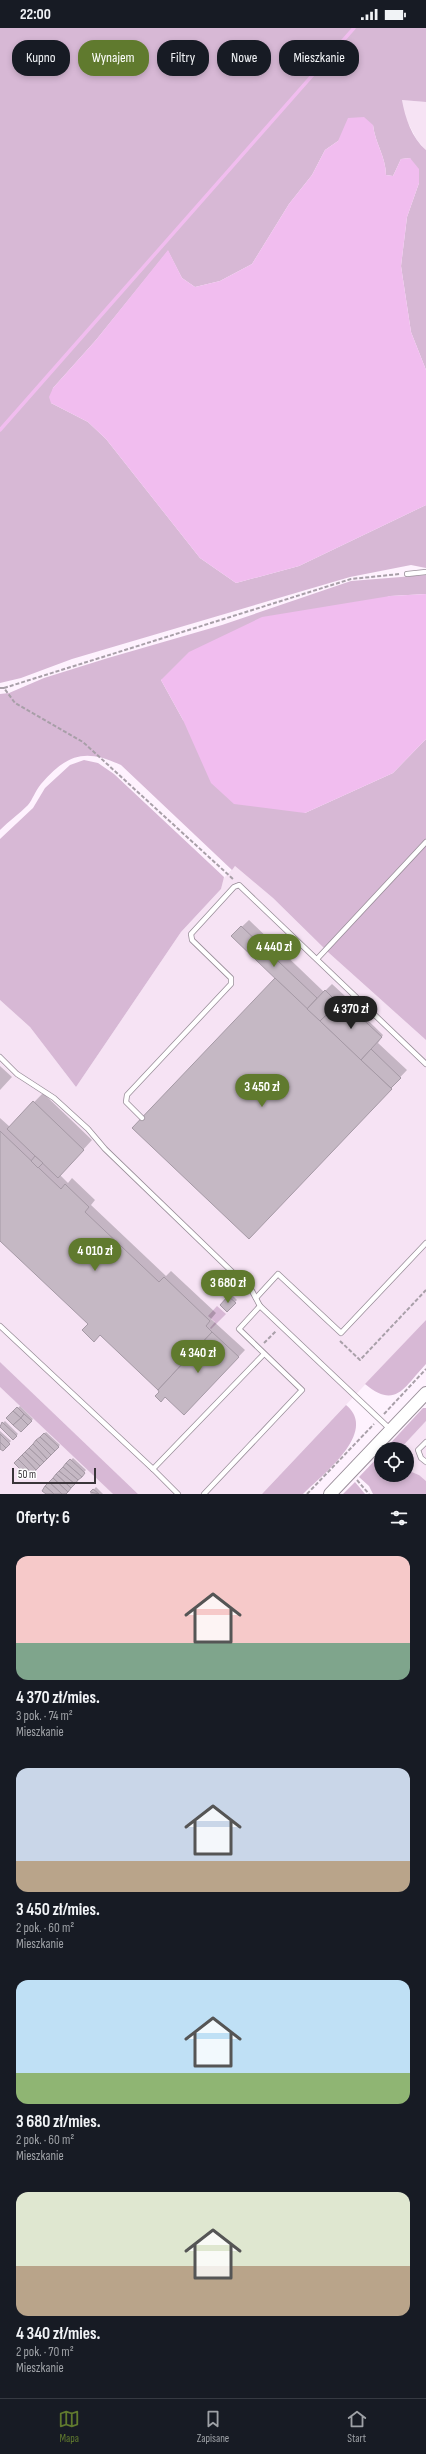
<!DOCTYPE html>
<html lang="pl">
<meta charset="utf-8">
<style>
body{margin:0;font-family:"Sofia Sans Condensed",sans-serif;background:#242831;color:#f1f3f6;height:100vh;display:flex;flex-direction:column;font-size:15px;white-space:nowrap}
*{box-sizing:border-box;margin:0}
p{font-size:13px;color:#9ea1a6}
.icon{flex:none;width:22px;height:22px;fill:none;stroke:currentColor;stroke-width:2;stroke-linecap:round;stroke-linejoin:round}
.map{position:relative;height:1466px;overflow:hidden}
.sheet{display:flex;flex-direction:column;background:#171b24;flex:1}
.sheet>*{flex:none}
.guide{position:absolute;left:12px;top:12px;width:402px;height:36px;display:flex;gap:8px}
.tools{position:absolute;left:374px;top:1414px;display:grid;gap:8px}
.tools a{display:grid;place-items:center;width:40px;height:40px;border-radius:50%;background:#171b24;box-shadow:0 2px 6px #0003;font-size:20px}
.scale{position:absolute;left:12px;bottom:10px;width:84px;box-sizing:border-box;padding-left:4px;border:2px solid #3a353a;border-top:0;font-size:11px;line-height:14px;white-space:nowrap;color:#3a353a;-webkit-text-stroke:3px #fff;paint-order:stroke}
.price{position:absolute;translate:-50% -34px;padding:0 9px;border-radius:14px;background:#607a2e;color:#fff;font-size:13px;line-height:26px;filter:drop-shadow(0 1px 2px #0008)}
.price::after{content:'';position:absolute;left:50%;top:24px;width:12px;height:9px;margin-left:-6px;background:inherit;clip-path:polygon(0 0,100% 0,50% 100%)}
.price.on{background:#222;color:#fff}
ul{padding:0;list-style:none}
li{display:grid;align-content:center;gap:8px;height:212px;padding:0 16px}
li span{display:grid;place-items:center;height:124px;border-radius:12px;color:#555}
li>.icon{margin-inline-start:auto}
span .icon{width:72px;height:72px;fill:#fffc;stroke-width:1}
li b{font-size:17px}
h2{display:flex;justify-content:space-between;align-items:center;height:48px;padding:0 16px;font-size:17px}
.chip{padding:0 14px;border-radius:16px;background:#171b24;box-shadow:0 2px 6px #0003;font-size:14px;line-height:36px}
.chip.on{background:#607a2e;color:#fff}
.status{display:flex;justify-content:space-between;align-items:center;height:28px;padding:0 20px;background:#171b24;direction:ltr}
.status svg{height:11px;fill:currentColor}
.tabs{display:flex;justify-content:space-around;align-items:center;height:56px;border-top:1px solid #363941;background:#171b24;font-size:11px;color:#9ea1a6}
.tabs a{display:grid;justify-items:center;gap:2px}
.tabs .on{color:#607a2e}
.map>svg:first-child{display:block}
</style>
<div class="status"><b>22:00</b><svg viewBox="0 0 49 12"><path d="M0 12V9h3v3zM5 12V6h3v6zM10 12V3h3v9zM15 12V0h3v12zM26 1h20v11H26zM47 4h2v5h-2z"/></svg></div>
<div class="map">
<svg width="426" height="1466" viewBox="0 0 426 1466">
<rect width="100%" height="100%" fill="#fef2fe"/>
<g fill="#f6e3f4">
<path d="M 402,72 L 426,74 L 426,122 L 417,112 L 404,87 Z"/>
<path d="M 235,838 L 273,870 L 329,925 L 426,1012 L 426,1292 L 262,1466 L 138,1466 L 0,1334 L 0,972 L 30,999 L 76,1059 L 181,904 L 221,861 L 223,851 Z"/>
<path d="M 0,1359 L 113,1466 L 0,1466 Z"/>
<path d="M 426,1393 L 426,1453 L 419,1447 L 407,1442 L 407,1421 L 400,1421 Z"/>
</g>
<g fill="#d7b8d5">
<path d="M 0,0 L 426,0 L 426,74 L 402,72 C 405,90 412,110 426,122 L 426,342 L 411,304 L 401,238 L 407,189 L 419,155 L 410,130 L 401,131 L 393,148 L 386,147 C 386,129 375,115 373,97 L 338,113 L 325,122 L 312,147 L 289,176 L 252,236 L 220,253 L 195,259 L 182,250 L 168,223 L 96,312 L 53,360 L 51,375 L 88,394 L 106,411 L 200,530 L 236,555 L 299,538 L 426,477 L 426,540 L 411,537 L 350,549 L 72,631 L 21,650 L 0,655 Z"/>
<path d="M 426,547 L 426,566 L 390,568 L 161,652 L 183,692 L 305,785 L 393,745 L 426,711 L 426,1012 L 329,925 L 273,870 L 235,838 L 232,842 L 121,737 C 85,720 67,726 41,756 C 35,763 33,771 28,777 C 19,786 9,793 0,802 L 0,666 L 9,665 L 44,650 L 108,630 L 222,597 L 351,553 Z"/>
<path d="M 84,732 L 98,735 L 114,746 L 224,849 L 221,861 L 181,904 L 76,1059 L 30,999 L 0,972 L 0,811 L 33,780 L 45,760 L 70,737 Z"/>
<path d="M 217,1278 L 226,1286 L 211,1301 L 210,1300 L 215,1294 L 208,1288 Z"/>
<path d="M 426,1292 L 426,1336 C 404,1359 396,1382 365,1356 Z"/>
<path d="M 0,1334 L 138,1466 L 113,1466 L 0,1359 Z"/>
<path d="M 346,1377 C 379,1404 322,1447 303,1466 L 262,1466 Z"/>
<path d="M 423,1380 L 426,1380 L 426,1393 L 400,1421 L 385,1421 Z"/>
<path d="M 381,1426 L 381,1447 L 407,1447 L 407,1442 L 419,1447 L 426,1453 L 426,1466 L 373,1466 L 369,1458 L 359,1449 Z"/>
<path d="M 355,1454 L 365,1466 L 343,1466 Z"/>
</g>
<g fill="#f1bdef">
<path d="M 364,89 L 373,97 C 375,115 386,129 386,147 L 393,148 L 401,131 L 410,130 L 419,141 L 419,155 L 407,189 L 401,238 L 411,304 L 426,342 L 426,477 L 299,538 L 236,555 L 200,530 L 106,411 L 88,394 L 51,375 L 49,369 L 53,360 L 96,312 L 168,222 L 182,250 L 195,259 L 220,253 L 252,236 L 289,176 L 312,147 L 325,122 L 338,113 L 348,90 Z"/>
<path d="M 426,566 L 426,711 L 393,745 L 305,785 L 234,776 L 211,755 L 183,692 L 161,652 L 189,624 L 262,589 L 390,568 Z"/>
</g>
<g fill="#0003">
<path d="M 249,892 L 324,964 L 332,956 L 345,968 L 344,969 L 383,1007 L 378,1015 L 407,1042 L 249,1209 L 276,950 L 232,908 Z"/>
<path d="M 0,1038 L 12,1049 L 0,1062 Z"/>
<path d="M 43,1065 L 92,1112 L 60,1147 L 68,1155 L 72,1150 L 95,1172 L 91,1177 L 166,1248 L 171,1243 L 216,1285 L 211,1291 L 245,1322 L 191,1379 L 161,1364 L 0,1211 L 0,1090 L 10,1099 Z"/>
<path d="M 231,1266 L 237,1272 L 227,1282 L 221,1277 Z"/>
<path d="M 20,1378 L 33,1391 L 21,1403 L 7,1390 Z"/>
<path d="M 5,1393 L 18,1406 L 13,1411 L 0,1398 Z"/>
<path d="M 0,1403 L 11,1413 L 3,1422 L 0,1419 Z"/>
<path d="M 46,1404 L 60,1417 L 29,1448 L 16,1435 Z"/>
<path d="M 73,1430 L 86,1442 L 65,1466 L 47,1466 L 43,1462 Z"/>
<path d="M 96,1459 L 103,1466 L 90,1466 Z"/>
</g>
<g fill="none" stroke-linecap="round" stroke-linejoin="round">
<path stroke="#f1bdef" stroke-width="3.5" d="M 0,402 L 354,0"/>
</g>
<g fill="#c5b8c4" stroke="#a599a5">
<path d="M 241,898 L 317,970 L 307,981 L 231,908 Z"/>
<path d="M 275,950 L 392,1061 L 249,1211 L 132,1100 Z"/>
<path d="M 325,962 L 339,976 L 320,993 L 307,981 Z"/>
<path d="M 342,972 L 382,1009 L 361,1032 L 320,993 Z"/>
<path d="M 371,1021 L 401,1050 L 391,1060 L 361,1032 Z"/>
<path d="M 33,1073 L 84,1122 L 58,1150 L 7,1101 Z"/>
<path d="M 0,1103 L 61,1161 L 65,1156 L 89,1179 L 85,1184 L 159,1254 L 164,1249 L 210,1293 L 206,1298 L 212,1304 L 158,1362 L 100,1307 L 94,1314 L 82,1302 L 88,1296 L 0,1213 Z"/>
<path d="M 35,1128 L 43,1135 L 38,1140 L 31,1133 Z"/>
<path d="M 228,1268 L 236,1275 L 227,1284 L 220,1277 Z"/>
<path d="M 212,1304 L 239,1329 L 184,1387 L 165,1369 L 161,1374 L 155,1368 L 159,1364 L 158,1362 Z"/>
<path d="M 17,1379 L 24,1386 L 21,1390 L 13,1383 Z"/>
<path d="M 13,1383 L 21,1390 L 13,1397 L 6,1390 Z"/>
<path d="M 24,1386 L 32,1393 L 28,1397 L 21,1390 Z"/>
<path d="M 21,1390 L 28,1397 L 21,1404 L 13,1397 Z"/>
<path d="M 2,1394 L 17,1408 L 13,1412 L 0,1399 Z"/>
<path d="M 44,1405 L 59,1419 L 55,1423 L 40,1409 Z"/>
<path d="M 0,1406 L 10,1416 L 6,1420 L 0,1414 Z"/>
<path d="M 40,1409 L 55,1423 L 51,1427 L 36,1412 Z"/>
<path d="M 36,1412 L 51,1427 L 47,1431 L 33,1416 Z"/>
<path d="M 0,1414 L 6,1420 L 3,1423 L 0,1421 Z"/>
<path d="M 33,1416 L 47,1431 L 44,1434 L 29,1420 Z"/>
<path d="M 29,1420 L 44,1434 L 40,1438 L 25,1424 Z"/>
<path d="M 25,1424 L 40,1438 L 36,1442 L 22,1427 Z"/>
<path d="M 22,1427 L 36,1442 L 33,1446 L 18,1431 Z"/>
<path d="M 18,1431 L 33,1446 L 29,1450 L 14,1435 Z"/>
<path d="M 70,1431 L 85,1445 L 82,1449 L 66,1435 Z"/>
<path d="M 66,1435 L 82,1449 L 78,1452 L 63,1439 Z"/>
<path d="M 63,1439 L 78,1452 L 75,1456 L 59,1443 Z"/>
<path d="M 59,1443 L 75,1456 L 71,1460 L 56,1446 Z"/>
<path d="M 56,1446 L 71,1460 L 68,1464 L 53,1450 Z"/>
<path d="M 53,1450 L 68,1464 L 66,1466 L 62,1466 L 49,1454 Z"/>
<path d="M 49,1454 L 62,1466 L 54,1466 L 45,1458 Z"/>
<path d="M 45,1458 L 54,1466 L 46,1466 L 42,1463 Z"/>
<path d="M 93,1461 L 99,1466 L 90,1464 Z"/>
</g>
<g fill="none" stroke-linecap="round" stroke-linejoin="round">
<g stroke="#998e99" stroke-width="6">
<g id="lane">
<path d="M 407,546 L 426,544"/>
<path d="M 317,931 L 426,814"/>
<path d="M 0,1029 L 17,1046 L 54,1070 L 88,1101 L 105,1121 L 252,1263 L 260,1278"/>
<path d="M 142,1090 L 126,1074 L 127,1067 L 231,956 L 231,950 L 192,912 L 191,906 L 234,859 L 239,857 L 426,1036"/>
<path d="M 256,1270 L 278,1246 L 341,1305 L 426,1215"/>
<path d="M 0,1298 L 153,1441"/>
<path d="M 426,1414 L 418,1422 L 421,1430 L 426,1434"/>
<path d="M 178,1466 L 153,1441 L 264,1326"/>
<path d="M 204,1466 L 302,1362 L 239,1301 L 260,1278 L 391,1402"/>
</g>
</g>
<g stroke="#998e99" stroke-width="14">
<path id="secondary" d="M 330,1466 L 426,1365"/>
</g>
<g stroke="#a89fa8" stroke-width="2" stroke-dasharray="4 2" stroke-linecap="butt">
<path d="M 0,660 L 4,660 L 15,675 L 83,714 L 233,851"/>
<path d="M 4,660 L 351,551 L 400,546"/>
<path d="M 340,1313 L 360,1332 L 426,1262"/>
<path d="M 264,1315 L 276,1303"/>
<path d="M 384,1386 L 426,1341"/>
<path d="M 357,1452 L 369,1466"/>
<path d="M 307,1466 L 374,1396"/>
</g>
<use href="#lane" stroke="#fff" stroke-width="4.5"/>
<use href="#secondary" stroke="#fff" stroke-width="12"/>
</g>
</svg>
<div class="tools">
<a><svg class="icon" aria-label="locate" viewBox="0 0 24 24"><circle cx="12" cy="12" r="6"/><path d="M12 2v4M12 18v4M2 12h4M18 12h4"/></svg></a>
</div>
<div class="scale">50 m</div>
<b class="price" style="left:274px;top:940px">4 440 zł</b>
<b class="price on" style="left:351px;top:1002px">4 370 zł</b>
<b class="price" style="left:262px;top:1080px">3 450 zł</b>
<b class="price" style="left:95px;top:1244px">4 010 zł</b>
<b class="price" style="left:228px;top:1276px">3 680 zł</b>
<b class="price" style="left:198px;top:1346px">4 340 zł</b>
<div class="guide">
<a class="chip">Kupno</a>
<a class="chip on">Wynajem</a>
<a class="chip">Filtry</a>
<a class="chip">Nowe</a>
<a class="chip">Mieszkanie</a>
</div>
</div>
<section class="sheet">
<h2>Oferty: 6<svg class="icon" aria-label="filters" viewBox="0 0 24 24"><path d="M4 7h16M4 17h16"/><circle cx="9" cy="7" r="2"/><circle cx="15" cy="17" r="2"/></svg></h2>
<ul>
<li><span style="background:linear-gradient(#f6c9c9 70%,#7fa58c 0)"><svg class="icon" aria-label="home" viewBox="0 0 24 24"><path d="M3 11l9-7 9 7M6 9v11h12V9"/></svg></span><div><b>4 370 zł/mies.</b><p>3 pok. · 74 m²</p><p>Mieszkanie</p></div></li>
<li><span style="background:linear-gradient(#c9d6e8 75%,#b9a48a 0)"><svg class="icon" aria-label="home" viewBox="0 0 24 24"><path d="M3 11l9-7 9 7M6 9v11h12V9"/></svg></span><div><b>3 450 zł/mies.</b><p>2 pok. · 60 m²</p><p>Mieszkanie</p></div></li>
<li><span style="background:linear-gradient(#bfe0f5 75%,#8fb573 0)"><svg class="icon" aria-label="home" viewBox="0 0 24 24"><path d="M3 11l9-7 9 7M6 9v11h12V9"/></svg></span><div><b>3 680 zł/mies.</b><p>2 pok. · 60 m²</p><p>Mieszkanie</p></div></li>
<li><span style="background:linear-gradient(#dfe7d0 60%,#b9a48a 0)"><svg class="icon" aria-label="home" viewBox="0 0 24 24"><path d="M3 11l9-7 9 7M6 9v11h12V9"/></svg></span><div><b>4 340 zł/mies.</b><p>2 pok. · 70 m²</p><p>Mieszkanie</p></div></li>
</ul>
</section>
<nav class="tabs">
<a class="on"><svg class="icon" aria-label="map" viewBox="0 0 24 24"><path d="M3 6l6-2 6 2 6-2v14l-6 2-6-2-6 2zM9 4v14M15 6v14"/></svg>Mapa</a>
<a><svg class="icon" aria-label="saved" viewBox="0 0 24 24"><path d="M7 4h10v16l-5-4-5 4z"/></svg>Zapisane</a>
<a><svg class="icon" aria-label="home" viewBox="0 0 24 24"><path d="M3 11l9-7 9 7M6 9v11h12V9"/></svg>Start</a>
</nav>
